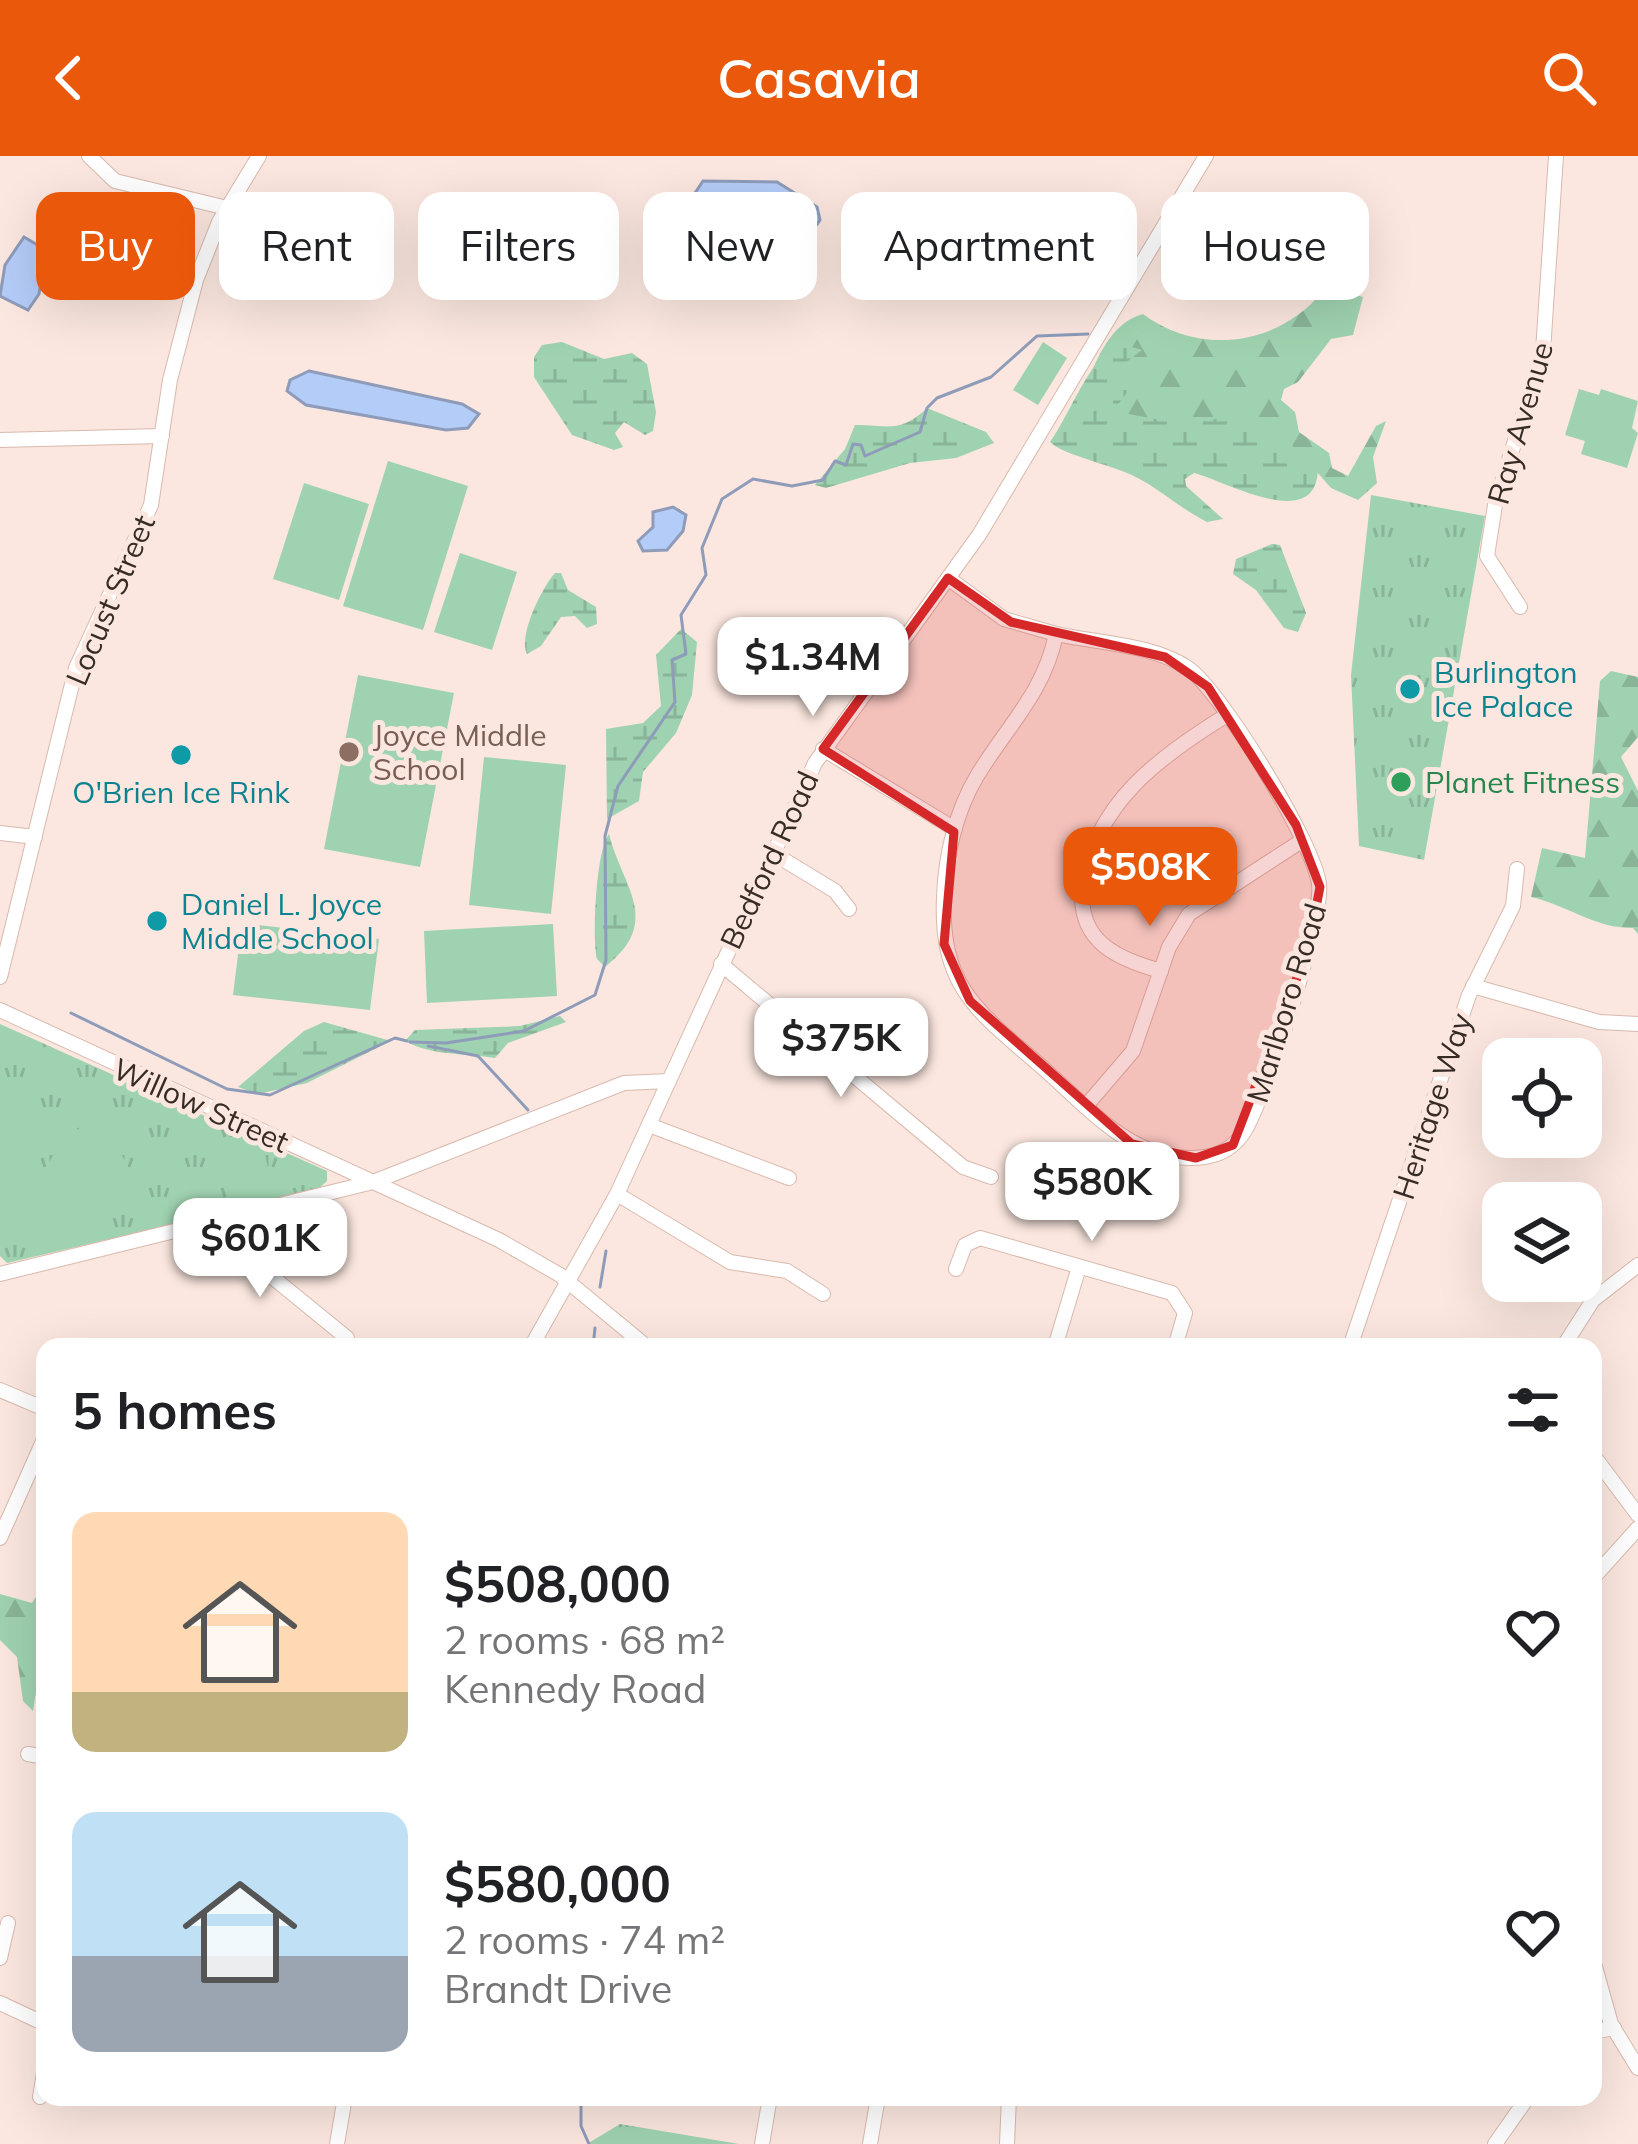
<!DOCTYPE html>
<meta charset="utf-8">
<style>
body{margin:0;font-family:Mulish,sans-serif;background:#f2f2f2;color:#202124;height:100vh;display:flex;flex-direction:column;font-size:45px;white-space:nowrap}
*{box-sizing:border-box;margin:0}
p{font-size:39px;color:#757577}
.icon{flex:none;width:66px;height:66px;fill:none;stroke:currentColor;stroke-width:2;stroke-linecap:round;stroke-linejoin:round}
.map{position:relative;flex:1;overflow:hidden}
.sheet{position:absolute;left:36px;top:1182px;width:1566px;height:768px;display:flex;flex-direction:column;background:#fff;border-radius:24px;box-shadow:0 12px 48px #0002}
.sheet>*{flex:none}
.top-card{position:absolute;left:36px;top:36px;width:1566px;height:108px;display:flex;gap:24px}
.tools{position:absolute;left:1482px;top:882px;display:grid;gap:24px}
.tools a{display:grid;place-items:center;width:120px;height:120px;border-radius:24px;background:#fff;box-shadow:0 12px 48px #0002;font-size:60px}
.price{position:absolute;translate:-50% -102px;padding:0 27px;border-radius:24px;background:#fff;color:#222;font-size:39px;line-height:78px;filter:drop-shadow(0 3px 6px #0008)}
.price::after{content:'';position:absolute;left:50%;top:72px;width:36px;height:27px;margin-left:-18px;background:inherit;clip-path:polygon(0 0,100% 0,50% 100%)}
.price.active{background:#ea580c;color:#fff}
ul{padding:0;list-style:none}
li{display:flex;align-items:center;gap:36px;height:300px;padding:0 36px}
li span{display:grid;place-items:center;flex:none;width:336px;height:240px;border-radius:24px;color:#555}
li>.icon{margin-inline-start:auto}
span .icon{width:144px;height:144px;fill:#fffc;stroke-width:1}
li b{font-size:51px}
h2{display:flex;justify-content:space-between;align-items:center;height:144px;padding:0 36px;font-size:51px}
.tag{padding:0 42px;border-radius:24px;background:#fff;box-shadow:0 12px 48px #0002;font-size:42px;line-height:108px}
.tag.active{background:#ea580c;color:#fff}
header{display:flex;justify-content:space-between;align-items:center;height:156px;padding:0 36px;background:#ea580c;color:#fff;font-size:54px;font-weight:600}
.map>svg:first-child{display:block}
</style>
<header><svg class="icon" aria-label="back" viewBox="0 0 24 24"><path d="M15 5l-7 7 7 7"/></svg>Casavia<svg class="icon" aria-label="search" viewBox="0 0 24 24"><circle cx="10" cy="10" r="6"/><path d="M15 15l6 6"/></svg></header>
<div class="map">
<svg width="1638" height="1988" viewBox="0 0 1638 1988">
<defs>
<pattern id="grass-tufts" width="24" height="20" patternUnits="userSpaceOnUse" patternTransform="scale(3)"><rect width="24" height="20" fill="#9fd2b0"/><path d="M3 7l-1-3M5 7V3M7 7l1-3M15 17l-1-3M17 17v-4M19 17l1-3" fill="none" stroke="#8ab497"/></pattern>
<pattern id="forest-firs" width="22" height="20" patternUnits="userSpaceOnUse" patternTransform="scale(3)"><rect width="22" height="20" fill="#9fd2b0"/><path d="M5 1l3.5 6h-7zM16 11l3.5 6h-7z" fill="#8ab497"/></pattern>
<pattern id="wetland-marsh" width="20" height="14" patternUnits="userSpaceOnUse" patternTransform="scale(3)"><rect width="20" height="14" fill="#9fd2b0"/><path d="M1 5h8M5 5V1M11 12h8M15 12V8" fill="none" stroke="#8ab497"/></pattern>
</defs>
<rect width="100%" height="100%" fill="#fbe7df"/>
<g fill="url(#grass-tufts)">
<path d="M 1371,339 L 1485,360 L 1424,704 L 1359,690 L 1351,519 Z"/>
<path d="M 0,868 L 327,1015 L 327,1025 L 316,1035 L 7,1107 L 0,1100 Z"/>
<path d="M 620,1968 L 739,1988 L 587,1988 Z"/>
</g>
<g fill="url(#forest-firs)">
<path d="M 1334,133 L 1363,141 L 1353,179 L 1331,183 L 1298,226 L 1284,233 L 1281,244 L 1295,256 L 1299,276 L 1329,297 L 1332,312 L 1348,320 L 1376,270 L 1386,265 L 1373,301 L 1377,327 L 1358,344 L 1331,332 L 1317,316 L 1156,290 L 1083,237 C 1095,207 1109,167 1143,158 C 1200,201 1279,189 1322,136 Z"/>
<path d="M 1611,515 L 1638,521 L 1638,581 L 1621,601 L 1638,635 L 1638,778 L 1633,772 C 1593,772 1570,750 1531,741 L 1542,692 L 1585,702 L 1600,525 Z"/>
<path d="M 45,1426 L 45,1481 L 33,1555 L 23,1545 L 17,1501 L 0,1484 L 0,1438 L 32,1447 Z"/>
</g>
<g fill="url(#wetland-marsh)">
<path d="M 562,186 L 604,203 L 632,197 L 647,208 L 656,256 L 653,275 L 645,279 L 624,266 L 615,277 L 623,291 L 614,294 L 572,279 L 534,221 L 534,201 L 542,189 Z"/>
<path d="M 1118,187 L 1142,194 L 1124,208 L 1122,220 L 1129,234 L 1113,255 L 1182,268 L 1224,262 L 1261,279 L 1290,276 L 1294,280 L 1291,302 L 1309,296 L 1317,301 C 1328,385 1224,324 1194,317 L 1185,323 L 1186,330 L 1223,363 L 1207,366 C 1177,351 1153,326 1122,315 C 1105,308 1060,297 1050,286 C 1073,253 1085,210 1118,187 Z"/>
<path d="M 927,252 L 986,276 L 994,287 L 956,302 L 910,307 L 826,332 L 815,329 L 845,293 L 855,269 C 885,268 899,279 927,252 Z"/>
<path d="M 1272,388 L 1280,389 L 1306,457 L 1298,476 L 1284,472 L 1256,434 L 1233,418 L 1236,403 Z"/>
<path d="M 555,417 L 561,417 L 568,434 L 596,451 L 597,468 L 587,472 L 575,460 L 561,461 L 541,490 L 527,498 C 518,480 541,433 555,417 Z"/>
<path d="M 681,473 L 697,486 L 692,539 L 676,577 L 643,616 L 639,645 L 607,663 L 606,573 L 643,567 L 661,550 L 656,499 Z"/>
<path d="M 609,678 C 622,731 664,765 605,811 L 597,803 C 592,781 596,694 609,678 Z"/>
<path d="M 560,860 L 566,866 L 508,887 L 495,902 C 466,897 431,900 405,885 L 415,874 L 520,870 Z"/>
<path d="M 324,866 L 391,885 L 307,927 L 258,938 L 238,931 L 304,875 Z"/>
</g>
<g fill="#9fd2b0">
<path d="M 1043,186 L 1067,202 L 1038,249 L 1013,234 Z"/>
<path d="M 1579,233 L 1599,239 L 1601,233 L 1638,245 L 1632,272 L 1638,277 L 1627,312 L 1581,298 L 1585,285 L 1565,279 Z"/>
<path d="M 388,305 L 468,330 L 423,474 L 343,450 Z"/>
<path d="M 304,327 L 369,348 L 339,444 L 273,423 Z"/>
<path d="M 460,397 L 517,416 L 492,494 L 434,476 Z"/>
<path d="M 358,519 L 454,537 L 420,711 L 324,693 Z"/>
<path d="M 484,601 L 566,609 L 551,758 L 469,749 Z"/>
<path d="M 242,767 L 379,783 L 370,854 L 233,839 Z"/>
<path d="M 553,768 L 557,840 L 427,847 L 424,775 Z"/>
<path d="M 24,950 C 53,995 43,1048 0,1079 L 0,963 Z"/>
<path d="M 98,962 C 115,988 143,1024 134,1054 L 46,1083 C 28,1033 49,983 98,962 Z"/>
<path d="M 263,990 L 273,1034 L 227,1044 L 218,1000 Z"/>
</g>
<g fill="#b4ccf8" stroke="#8e9cb9" stroke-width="3">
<path d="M 703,25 L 777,26 L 817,51 L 820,64 C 805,90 757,91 730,79 C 721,76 714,69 704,67 C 683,63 665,69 647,57 L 654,45 L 689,46 Z"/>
<path d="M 24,81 L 46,94 L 39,138 L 28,154 L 0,140 L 5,109 Z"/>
<path d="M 309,215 L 462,248 L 479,258 L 468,272 L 446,274 L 306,249 L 287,235 L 290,224 Z"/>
<path d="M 673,351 L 686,359 L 683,375 L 667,394 L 643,395 L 638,385 L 653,371 L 653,356 Z"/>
</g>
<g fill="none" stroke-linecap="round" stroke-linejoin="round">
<g stroke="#8e9cb9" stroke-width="3">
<path d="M 71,857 L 227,933 L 270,939 L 395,882 L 407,885"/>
<path d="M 410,886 L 446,887 L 524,875 L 595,839 L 606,804 L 605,680 L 618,630 L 675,546 L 672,504 L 686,498 L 681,459 L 706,419 L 702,392 L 722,343 L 753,323 L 792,330 L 823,324 L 835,305 L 846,309 L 853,288 L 861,289 L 865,300 L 920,276 L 927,252 L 937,242 L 991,221 L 1037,180 L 1088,178"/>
<path d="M 428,890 L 478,900 L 528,954"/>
<path d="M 600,1131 L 606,1095"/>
<path d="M 593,1191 L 595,1172"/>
<path d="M 581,1941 L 581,1970 L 589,1988"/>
</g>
<g stroke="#d9b9ad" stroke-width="16">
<g id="minor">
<path d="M 89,0 L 115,25 L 227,52"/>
<path d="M 0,284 L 162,280"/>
<path d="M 948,422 L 1004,463 L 1056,478 C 1044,537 1007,570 977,620 C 956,655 945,701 944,742 C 940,833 980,857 1043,912 C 1090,953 1136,1010 1204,1001 C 1220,999 1233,991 1242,979 C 1263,950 1324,761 1319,728 C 1314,687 1221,535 1188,512 C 1152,488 1097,487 1056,478"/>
<path d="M 1520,451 L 1487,400 L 1495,349 L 1543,195 L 1556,0"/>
<path d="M 823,593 L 955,673"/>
<path d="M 0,677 L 35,681"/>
<path d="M 771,696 L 835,735 L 849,753"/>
<path d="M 721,808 L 963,1011 L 991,1021"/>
<path d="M 1161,815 C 1117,803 1076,785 1083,730 C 1094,648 1160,600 1227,559"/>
<path d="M 0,821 L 76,512 L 151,349 L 170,224 L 196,124 L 219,66 L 259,0"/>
<path d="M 1473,830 L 1599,866 L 1638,868"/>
<path d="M 0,854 L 499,1084 L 560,1119 L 647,1191"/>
<path d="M 1086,950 L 1133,895 L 1169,791 L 1189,758 L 1303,684"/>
<path d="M 649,969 L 789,1022"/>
<path d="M 617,1038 L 730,1106 L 787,1115 L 823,1138"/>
<path d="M 205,1066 L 347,1182"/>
<path d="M 956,1113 L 965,1089 L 980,1082 L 1172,1137 L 1185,1157 L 1175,1191"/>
<path d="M 0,1118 L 373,1026 L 624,927 L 669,925"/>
<path d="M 531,1191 L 617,1038 L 815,607 L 979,379 L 1206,0"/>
<path d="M 1055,1191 L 1079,1111"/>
<path d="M 1350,1191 L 1469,839 L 1513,750 L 1517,713"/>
<path d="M 1563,1191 L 1593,1144 L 1638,1109"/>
<path d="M 0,1234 L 45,1253"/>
<path d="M 1593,1299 L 1638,1359"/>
<path d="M 0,1382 L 45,1281"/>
<path d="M 1593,1422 L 1638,1372"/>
<path d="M 28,1598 L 45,1601"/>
<path d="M 0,1802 L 8,1767"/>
<path d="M 1593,1804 L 1611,1868 L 1638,1912"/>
<path d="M 0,1847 L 45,1868"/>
<path d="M 1593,1876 L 1614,1872"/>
<path d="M 40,1941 L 45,1911"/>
<path d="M 1304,1941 L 1306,1942"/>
<path d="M 337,1988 L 345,1941"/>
<path d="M 762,1988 L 770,1941"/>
<path d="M 870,1988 L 878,1941"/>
<path d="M 1007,1988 L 1009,1941"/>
<path d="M 1495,1988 L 1528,1941"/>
</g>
</g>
<use href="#minor" stroke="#fff" stroke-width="14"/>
</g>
<path fill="#d62828" fill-opacity="0.2" stroke="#d62828" stroke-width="9" stroke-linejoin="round" d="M 948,422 L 1011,466 L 1165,501 L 1208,531 L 1296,669 L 1320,731 L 1308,793 L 1233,989 L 1196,1002 L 1132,988 L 970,845 L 944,788 L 954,676 L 823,593 Z"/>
<g fill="#0f9aa8" stroke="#fbe7df" stroke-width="4.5">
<circle cx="1410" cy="533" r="12"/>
<circle cx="181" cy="599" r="12"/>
<circle cx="157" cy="765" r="12"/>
</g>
<circle fill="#8d6e63" stroke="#fbe7df" stroke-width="4.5" cx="349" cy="596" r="12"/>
<circle fill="#2e9e5b" stroke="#fbe7df" stroke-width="4.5" cx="1401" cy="626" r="12"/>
<g text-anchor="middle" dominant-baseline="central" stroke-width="10" stroke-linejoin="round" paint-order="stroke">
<g font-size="30" fill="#372b26" stroke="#fbe7df">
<text transform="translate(1520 267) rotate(-74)">Ray Avenue</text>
<text transform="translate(110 444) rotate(-67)">Locust Street</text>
<text transform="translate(769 704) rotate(-65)">Bedford Road</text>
<text transform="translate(1286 847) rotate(-73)">Marlboro Road</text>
<text transform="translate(201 949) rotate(24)">Willow Street</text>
<text transform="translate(1432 950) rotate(-72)">Heritage Way</text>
</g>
<g font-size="30" fill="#0d838f" stroke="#fbe7df" text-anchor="start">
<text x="1434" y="516">Burlington<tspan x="1434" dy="34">Ice Palace</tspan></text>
<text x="181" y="636" text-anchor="middle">O'Brien Ice Rink</text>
<text x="181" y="748">Daniel L. Joyce<tspan x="181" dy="34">Middle School</tspan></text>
</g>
<g font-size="30" fill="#785e54" stroke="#fbe7df" text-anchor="start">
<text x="373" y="579">Joyce Middle<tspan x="373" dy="34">School</tspan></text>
</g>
<g font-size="30" fill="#27864d" stroke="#fbe7df" text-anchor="start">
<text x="1425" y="626">Planet Fitness</text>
</g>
</g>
</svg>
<div class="tools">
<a><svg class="icon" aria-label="locate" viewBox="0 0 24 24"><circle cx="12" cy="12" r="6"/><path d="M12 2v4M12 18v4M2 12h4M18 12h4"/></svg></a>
<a><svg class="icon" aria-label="layers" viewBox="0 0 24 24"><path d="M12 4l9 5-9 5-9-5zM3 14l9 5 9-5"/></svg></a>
</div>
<b class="price" style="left:813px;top:563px">$1.34M</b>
<b class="price active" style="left:1150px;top:773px">$508K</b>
<b class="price" style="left:841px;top:944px">$375K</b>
<b class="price" style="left:1092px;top:1088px">$580K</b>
<b class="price" style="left:260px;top:1144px">$601K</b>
<div class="top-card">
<a class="tag active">Buy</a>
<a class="tag">Rent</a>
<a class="tag">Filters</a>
<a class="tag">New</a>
<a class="tag">Apartment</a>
<a class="tag">House</a>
</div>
<section class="sheet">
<h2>5 homes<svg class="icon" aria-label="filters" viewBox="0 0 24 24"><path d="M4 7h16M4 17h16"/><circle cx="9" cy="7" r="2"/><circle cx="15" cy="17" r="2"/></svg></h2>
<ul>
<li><span style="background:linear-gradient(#ffd9b3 75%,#c2b280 0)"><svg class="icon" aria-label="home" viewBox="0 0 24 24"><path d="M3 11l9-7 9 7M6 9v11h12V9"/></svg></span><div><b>$508,000</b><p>2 rooms · 68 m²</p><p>Kennedy Road</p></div><svg class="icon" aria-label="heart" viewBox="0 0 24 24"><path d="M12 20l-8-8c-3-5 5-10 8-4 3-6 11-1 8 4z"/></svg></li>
<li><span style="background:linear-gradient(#bfe0f5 60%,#9aa5b1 0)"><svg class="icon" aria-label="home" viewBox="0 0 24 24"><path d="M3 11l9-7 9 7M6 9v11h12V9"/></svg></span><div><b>$580,000</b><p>2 rooms · 74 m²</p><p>Brandt Drive</p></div><svg class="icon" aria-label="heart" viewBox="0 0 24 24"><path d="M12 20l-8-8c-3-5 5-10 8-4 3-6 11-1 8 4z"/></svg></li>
</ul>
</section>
</div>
